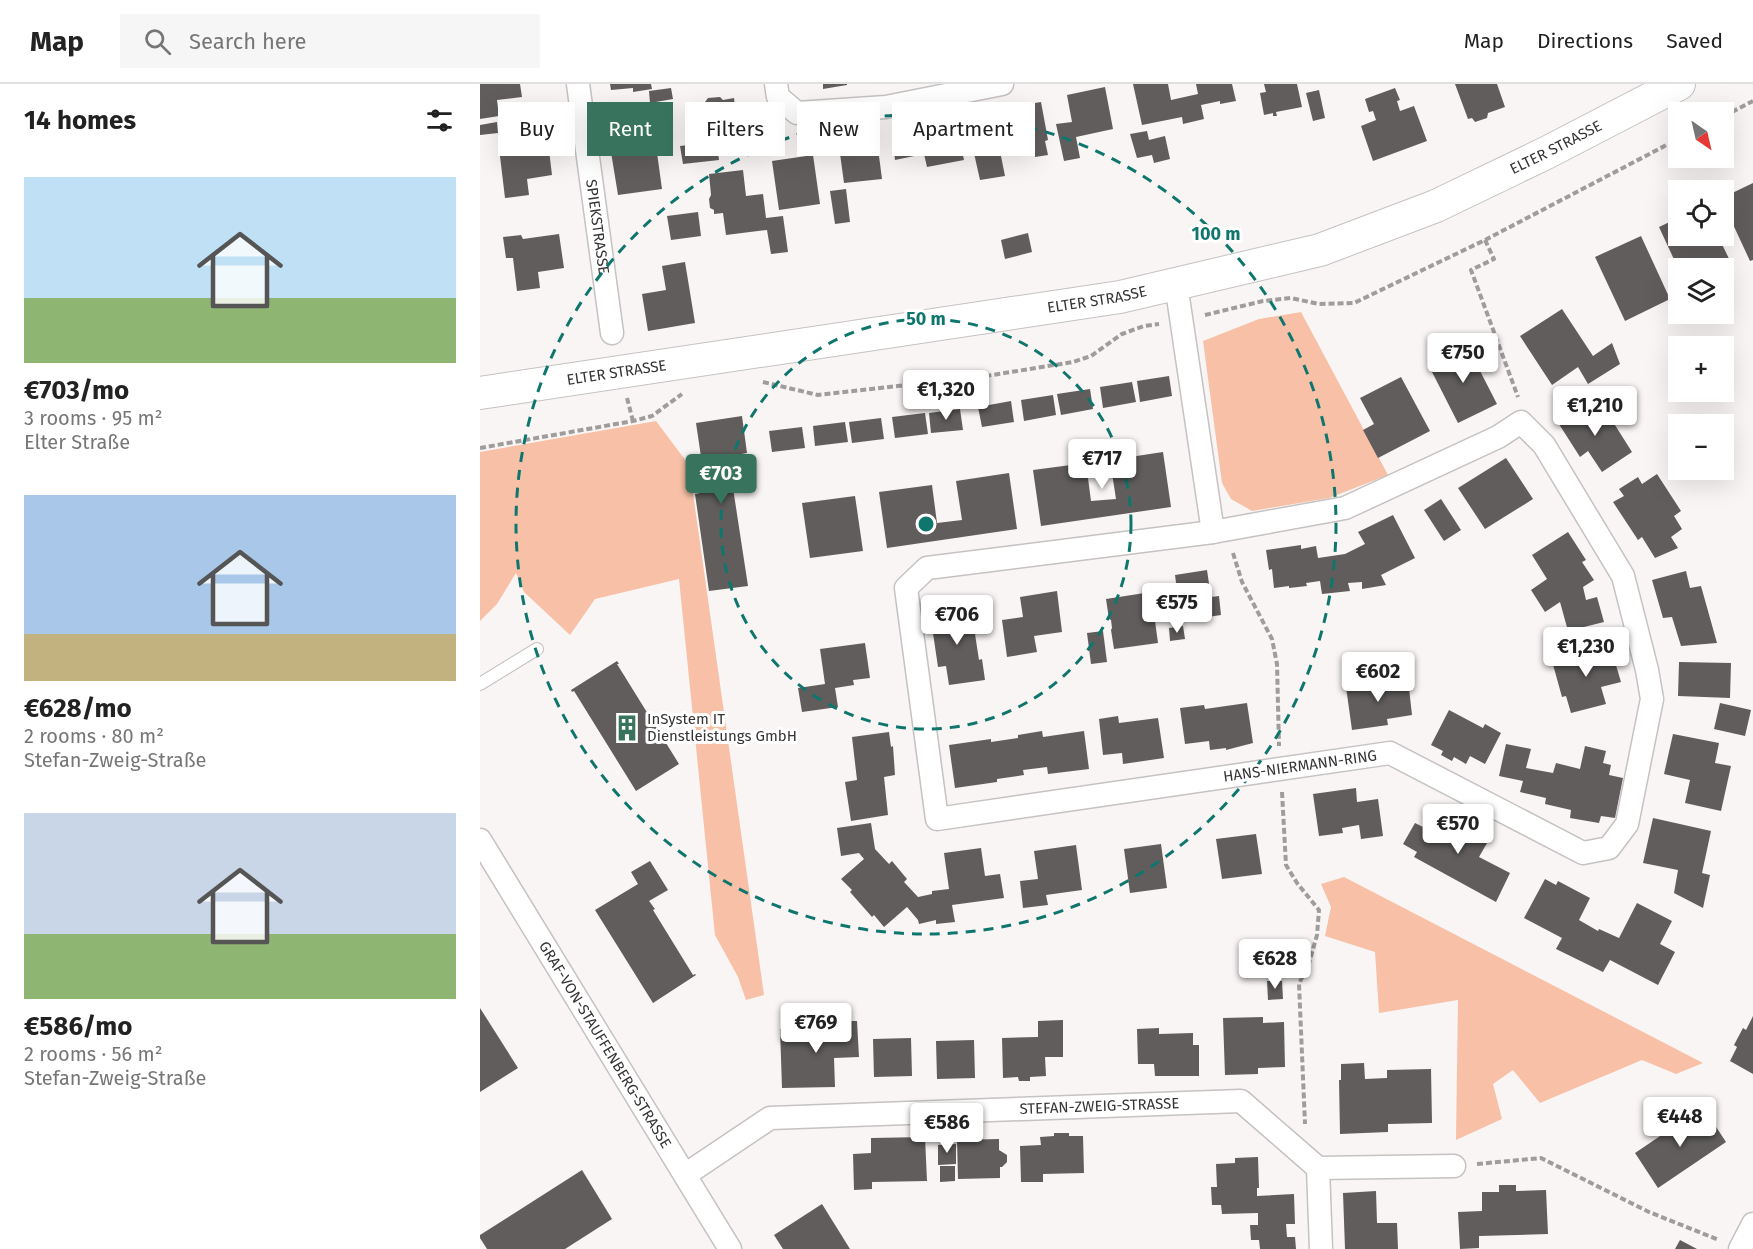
<!DOCTYPE html>
<meta charset="utf-8">
<style>
body{margin:0;font-family:"Fira Sans",sans-serif;background:#f6f6f6;color:#222;height:100vh;display:flex;flex-direction:column;font-size:22px;white-space:nowrap}
*{box-sizing:border-box;margin:0}
p{font-size:20px;color:#767676}
.icon{flex:none;width:33px;height:33px;fill:none;stroke:currentColor;stroke-width:2;stroke-linecap:round;stroke-linejoin:round}
.map{position:relative;flex:1;overflow:hidden}
.side{display:flex;flex-direction:column;background:#fff;width:480px}
.side>*{flex:none}
.top-card{position:absolute;left:18px;top:18px;width:570px;height:54px;display:flex;gap:12px}
.needle{width:39px;rotate:146deg}
.fabs{position:absolute;left:1188px;top:18px;display:grid;gap:12px}
.fabs a{display:grid;place-items:center;width:66px;height:66px;border-radius:0px;background:#fff;box-shadow:0 6px 24px #0002;font-size:30px}
.price{position:absolute;translate:-50% -51px;padding:0 14px;border-radius:6px;background:#fff;color:#222;font-size:20px;line-height:39px;filter:drop-shadow(0 2px 3px #0008)}
.price::after{content:'';position:absolute;left:50%;top:36px;width:18px;height:14px;margin-left:-9px;background:inherit;clip-path:polygon(0 0,100% 0,50% 100%)}
.price.selected{background:#38735d;color:#fff}
ul{padding:0;list-style:none}
li{display:grid;align-content:center;gap:12px;height:318px;padding:0 24px}
li span{display:grid;place-items:center;height:186px;border-radius:0px;color:#555}
li>.icon{margin-inline-start:auto}
span .icon{width:108px;height:108px;fill:#fffc;stroke-width:1}
li b{font-size:26px}
h2{display:flex;justify-content:space-between;align-items:center;height:72px;padding:0 24px;font-size:26px}
.tag{padding:0 21px;border-radius:0px;background:#fff;box-shadow:0 6px 24px #0002;font-size:21px;line-height:54px}
.tag.selected{background:#38735d;color:#fff}
header{display:flex;align-items:center;gap:36px;box-sizing:border-box;height:84px;padding:0 30px;background:#fff;border-bottom:2px solid #e0e0e0}
header strong{font-size:28px}
nav{display:flex;gap:33px;margin-inline-start:auto;font-size:21px}
.search{width:420px;height:54px;background:#f6f6f6;display:flex;align-items:center;gap:15px;box-sizing:border-box;padding:0 21px;border-radius:0px;color:#767676;font-size:22px}
main{display:flex;flex:1;min-height:0}
.map>svg:first-child{display:block}
</style>
<header>
<strong>Map</strong>
<div class="search"><svg class="icon" aria-label="search" viewBox="0 0 24 24"><circle cx="10" cy="10" r="6"/><path d="M15 15l6 6"/></svg>Search here</div>
<nav><a>Map</a><a>Directions</a><a>Saved</a></nav>
</header>
<main>
<section class="side">
<h2>14 homes<svg class="icon" aria-label="filters" viewBox="0 0 24 24"><path d="M4 7h16M4 17h16"/><circle cx="9" cy="7" r="2"/><circle cx="15" cy="17" r="2"/></svg></h2>
<ul>
<li><span style="background:linear-gradient(#bfe0f5 65%,#8fb573 0)"><svg class="icon" aria-label="home" viewBox="0 0 24 24"><path d="M3 11l9-7 9 7M6 9v11h12V9"/></svg></span><div><b>€703/mo</b><p>3 rooms · 95 m²</p><p>Elter Straße</p></div></li>
<li><span style="background:linear-gradient(#a9c7e8 75%,#c2b280 0)"><svg class="icon" aria-label="home" viewBox="0 0 24 24"><path d="M3 11l9-7 9 7M6 9v11h12V9"/></svg></span><div><b>€628/mo</b><p>2 rooms · 80 m²</p><p>Stefan-Zweig-Straße</p></div></li>
<li><span style="background:linear-gradient(#c9d6e8 65%,#8fb573 0)"><svg class="icon" aria-label="home" viewBox="0 0 24 24"><path d="M3 11l9-7 9 7M6 9v11h12V9"/></svg></span><div><b>€586/mo</b><p>2 rooms · 56 m²</p><p>Stefan-Zweig-Straße</p></div></li>
</ul>
</section>
<div class="map">
<svg width="1273" height="1165" viewBox="0 0 1273 1165">
<rect width="100%" height="100%" fill="#f9f5f4"/>
<g fill="#f8c0a7">
<path d="M 821,228 L 908,391 L 849,414 L 772,427 L 751,415 L 742,399 L 723,257 L 779,235 Z"/>
<path d="M 176,337 L 209,381 L 284,911 L 266,916 L 258,893 L 235,851 L 199,495 L 115,515 L 90,551 L 44,508 L 36,489 L 17,520 L 0,537 L 0,368 Z"/>
<path d="M 864,793 L 1223,979 L 1196,990 L 1162,976 L 1060,1019 L 1033,986 L 1013,1000 L 1022,1035 L 976,1056 L 978,916 L 899,929 L 895,868 L 845,852 L 851,823 L 841,800 Z"/>
</g>
<g fill="#605d5c">
<path d="M 0,0 L 40,0 L 42,13 L 17,16 L 19,32 L 0,35 Z"/>
<path d="M 130,0 L 171,0 L 172,5 L 153,8 L 153,4 L 131,6 Z"/>
<path d="M 343,0 L 367,0 L 367,1 L 343,5 Z"/>
<path d="M 653,0 L 688,0 L 691,16 L 718,10 L 716,0 L 752,0 L 756,17 L 740,20 L 740,17 L 721,21 L 724,35 L 703,40 L 702,33 L 662,41 Z"/>
<path d="M 784,0 L 817,0 L 822,23 L 796,28 L 797,32 L 793,32 L 793,29 L 784,31 L 780,9 L 786,8 Z"/>
<path d="M 975,0 L 1017,0 L 1025,23 L 1008,29 L 1007,34 L 995,38 L 992,34 L 988,35 Z"/>
<path d="M 625,3 L 633,45 L 596,53 L 600,74 L 584,77 L 576,40 L 592,38 L 587,11 Z"/>
<path d="M 191,4 L 193,15 L 170,19 L 169,7 Z"/>
<path d="M 915,4 L 920,16 L 917,17 L 920,27 L 934,22 L 947,57 L 893,77 L 881,42 L 896,36 L 893,27 L 889,28 L 885,15 Z"/>
<path d="M 839,6 L 845,34 L 833,37 L 826,9 Z"/>
<path d="M 240,13 L 243,16 L 254,14 L 259,56 L 237,59 L 239,76 L 203,80 L 200,62 L 225,59 L 220,19 L 225,18 L 228,14 Z"/>
<path d="M 561,18 L 568,56 L 565,57 L 568,71 L 555,73 L 552,60 L 526,65 L 522,43 L 528,42 L 525,24 Z"/>
<path d="M 475,33 L 484,76 L 447,83 L 444,70 L 415,76 L 412,52 L 440,47 L 438,41 Z"/>
<path d="M 17,38 L 18,49 L 0,51 L 0,41 Z"/>
<path d="M 501,45 L 505,69 L 520,67 L 525,92 L 500,96 L 489,47 Z"/>
<path d="M 174,47 L 182,105 L 138,111 L 131,68 L 132,67 L 131,53 Z"/>
<path d="M 667,47 L 669,56 L 685,52 L 690,75 L 674,79 L 672,71 L 657,74 L 650,50 Z"/>
<path d="M 396,49 L 402,95 L 364,99 L 358,55 Z"/>
<path d="M 68,58 L 72,91 L 47,95 L 49,111 L 25,114 L 19,64 Z"/>
<path d="M 333,71 L 340,120 L 299,126 L 292,77 Z"/>
<path d="M 263,86 L 266,112 L 283,110 L 286,134 L 303,132 L 308,168 L 291,170 L 287,146 L 246,151 L 243,129 L 234,130 L 234,126 L 230,124 L 229,115 L 231,111 L 229,90 Z"/>
<path d="M 1273,99 L 1273,176 L 1270,177 L 1244,121 L 1244,113 Z"/>
<path d="M 366,105 L 370,138 L 355,140 L 350,107 Z"/>
<path d="M 218,128 L 221,152 L 191,156 L 187,132 Z"/>
<path d="M 1198,134 L 1198,152 L 1238,152 L 1254,185 L 1244,190 L 1244,184 L 1198,184 L 1179,143 Z"/>
<path d="M 548,149 L 552,168 L 525,175 L 521,156 Z"/>
<path d="M 79,150 L 84,184 L 58,188 L 60,204 L 37,207 L 33,174 L 26,174 L 23,153 L 41,151 L 43,155 Z"/>
<path d="M 1161,152 L 1190,215 L 1145,237 L 1115,173 Z"/>
<path d="M 205,178 L 215,239 L 168,247 L 162,210 L 186,206 L 182,182 Z"/>
<path d="M 1082,225 L 1113,272 L 1132,259 L 1140,280 L 1108,300 L 1098,283 L 1072,301 L 1040,252 Z"/>
<path d="M 991,262 L 1001,281 L 998,283 L 1017,320 L 978,339 L 949,282 Z"/>
<path d="M 689,292 L 692,312 L 660,318 L 657,297 Z"/>
<path d="M 921,293 L 950,347 L 898,374 L 883,346 L 894,340 L 880,314 Z"/>
<path d="M 652,298 L 656,318 L 623,324 L 620,303 Z"/>
<path d="M 610,305 L 613,325 L 581,331 L 577,310 Z"/>
<path d="M 573,311 L 576,331 L 544,337 L 541,316 Z"/>
<path d="M 531,317 L 534,338 L 502,343 L 498,323 Z"/>
<path d="M 1106,318 L 1118,337 L 1128,330 L 1152,368 L 1122,388 L 1108,367 L 1100,373 L 1077,337 Z"/>
<path d="M 480,325 L 483,346 L 451,349 L 449,329 Z"/>
<path d="M 445,329 L 448,350 L 415,354 L 412,333 Z"/>
<path d="M 262,332 L 267,369 L 240,374 L 244,405 L 253,404 L 268,502 L 229,507 L 215,410 L 231,407 L 229,392 L 224,393 L 216,339 Z"/>
<path d="M 401,334 L 404,355 L 372,359 L 369,338 Z"/>
<path d="M 365,338 L 368,358 L 335,362 L 333,342 Z"/>
<path d="M 322,343 L 325,364 L 292,368 L 289,347 Z"/>
<path d="M 683,368 L 691,423 L 561,442 L 553,386 L 606,379 L 611,417 L 636,415 L 630,376 Z"/>
<path d="M 1026,374 L 1053,415 L 1005,445 L 978,404 Z"/>
<path d="M 529,389 L 537,445 L 407,464 L 399,408 L 452,401 L 457,439 L 482,436 L 476,397 Z"/>
<path d="M 1177,390 L 1201,427 L 1194,432 L 1202,445 L 1191,453 L 1198,464 L 1175,474 L 1162,453 L 1158,456 L 1133,418 L 1144,412 L 1139,405 L 1158,393 L 1162,400 Z"/>
<path d="M 375,412 L 383,467 L 330,474 L 322,419 Z"/>
<path d="M 961,415 L 981,446 L 964,457 L 944,426 Z"/>
<path d="M 913,431 L 935,474 L 901,491 L 906,501 L 882,505 L 882,498 L 868,499 L 870,507 L 842,510 L 840,497 L 826,499 L 827,502 L 809,504 L 809,502 L 794,504 L 792,485 L 789,486 L 786,466 L 821,461 L 821,465 L 836,462 L 838,474 L 865,470 L 885,460 L 878,448 Z"/>
<path d="M 1088,448 L 1106,476 L 1102,478 L 1114,496 L 1103,503 L 1106,516 L 1117,513 L 1124,538 L 1088,547 L 1080,518 L 1065,528 L 1051,506 L 1067,495 L 1052,471 Z"/>
<path d="M 727,486 L 731,513 L 739,512 L 741,531 L 701,537 L 695,491 Z"/>
<path d="M 1206,487 L 1210,504 L 1221,502 L 1237,559 L 1201,562 L 1192,533 L 1183,534 L 1172,496 Z"/>
<path d="M 577,507 L 582,548 L 554,552 L 557,568 L 527,573 L 522,536 L 543,533 L 540,513 Z"/>
<path d="M 671,508 L 678,559 L 634,565 L 631,546 L 632,544 L 631,536 L 629,535 L 626,515 Z"/>
<path d="M 491,524 L 499,576 L 502,575 L 505,596 L 469,601 L 466,582 L 458,583 L 450,529 Z"/>
<path d="M 703,542 L 705,555 L 690,557 L 689,544 Z"/>
<path d="M 623,547 L 627,578 L 611,580 L 607,549 Z"/>
<path d="M 385,559 L 390,594 L 373,596 L 374,601 L 355,604 L 358,623 L 322,628 L 318,604 L 345,600 L 340,565 Z"/>
<path d="M 1130,561 L 1141,598 L 1121,603 L 1126,620 L 1091,629 L 1086,612 L 1082,613 L 1072,577 Z"/>
<path d="M 137,577 L 139,580 L 137,580 L 199,680 L 156,707 L 94,607 L 92,608 L 91,606 Z"/>
<path d="M 1199,578 L 1251,579 L 1250,614 L 1198,612 Z"/>
<path d="M 928,595 L 932,631 L 907,635 L 908,641 L 872,646 L 866,603 Z"/>
<path d="M 767,619 L 773,659 L 746,666 L 746,664 L 730,666 L 729,657 L 705,660 L 700,624 L 724,621 L 725,625 Z"/>
<path d="M 1240,619 L 1271,626 L 1265,652 L 1234,645 Z"/>
<path d="M 969,626 L 1003,644 L 1005,640 L 1021,649 L 1005,680 L 990,672 L 986,680 L 974,673 L 972,677 L 961,671 L 963,667 L 951,661 Z"/>
<path d="M 638,632 L 639,639 L 678,634 L 684,674 L 643,680 L 642,669 L 623,671 L 619,635 Z"/>
<path d="M 562,647 L 563,653 L 604,647 L 609,685 L 568,690 L 567,683 L 543,686 L 544,691 L 517,695 L 517,698 L 475,704 L 469,661 L 511,655 L 511,658 L 538,654 L 538,651 Z"/>
<path d="M 409,648 L 411,663 L 413,662 L 415,691 L 404,693 L 408,731 L 371,737 L 365,698 L 377,696 L 372,653 Z"/>
<path d="M 1193,650 L 1239,659 L 1235,679 L 1251,682 L 1241,727 L 1205,719 L 1210,696 L 1184,690 Z"/>
<path d="M 1026,660 L 1051,665 L 1046,684 L 1073,689 L 1076,679 L 1100,685 L 1105,662 L 1126,667 L 1123,679 L 1131,681 L 1129,691 L 1143,694 L 1135,734 L 1121,732 L 1119,739 L 1090,734 L 1091,726 L 1065,720 L 1066,714 L 1040,708 L 1043,697 L 1019,692 Z"/>
<path d="M 876,704 L 877,718 L 898,715 L 903,752 L 881,755 L 879,741 L 862,744 L 863,749 L 839,752 L 833,710 Z"/>
<path d="M 968,729 L 1011,752 L 999,773 L 1030,789 L 1016,818 L 934,773 L 937,768 L 923,760 L 935,739 L 949,746 L 952,740 L 959,744 Z"/>
<path d="M 1173,734 L 1231,747 L 1222,789 L 1230,791 L 1223,824 L 1194,809 L 1198,786 L 1163,779 Z"/>
<path d="M 391,739 L 395,765 L 409,780 L 412,777 L 427,795 L 424,798 L 438,813 L 452,810 L 452,807 L 469,805 L 464,769 L 501,764 L 505,792 L 520,790 L 524,814 L 472,821 L 475,838 L 456,840 L 456,836 L 439,840 L 438,836 L 427,823 L 404,843 L 394,831 L 392,833 L 370,808 L 372,806 L 361,795 L 384,775 L 379,769 L 361,772 L 357,744 Z"/>
<path d="M 776,750 L 782,790 L 742,795 L 736,755 Z"/>
<path d="M 681,760 L 687,804 L 650,809 L 644,765 Z"/>
<path d="M 596,761 L 602,806 L 566,811 L 568,821 L 543,824 L 540,797 L 558,795 L 554,767 Z"/>
<path d="M 170,777 L 188,806 L 169,817 L 175,825 L 173,826 L 213,891 L 215,890 L 216,891 L 173,919 L 115,826 L 158,800 L 151,788 Z"/>
<path d="M 1065,795 L 1076,801 L 1078,797 L 1110,814 L 1099,836 L 1118,847 L 1119,845 L 1139,854 L 1157,819 L 1192,837 L 1180,860 L 1195,868 L 1178,901 L 1130,876 L 1123,888 L 1076,865 L 1082,854 L 1044,834 Z"/>
<path d="M 787,897 L 802,897 L 803,915 L 788,916 Z"/>
<path d="M 0,924 L 38,984 L 0,1008 Z"/>
<path d="M 1273,932 L 1273,990 L 1250,977 L 1257,963 L 1254,961 L 1263,944 L 1266,946 Z"/>
<path d="M 783,933 L 783,939 L 804,938 L 805,983 L 778,984 L 778,990 L 745,991 L 743,934 Z"/>
<path d="M 583,936 L 583,973 L 565,973 L 566,992 L 550,993 L 550,997 L 539,997 L 538,993 L 523,994 L 522,954 L 558,953 L 558,937 Z"/>
<path d="M 352,937 L 377,937 L 379,973 L 354,974 L 355,1003 L 302,1004 L 300,945 L 352,943 Z"/>
<path d="M 679,944 L 679,950 L 713,949 L 713,961 L 719,961 L 719,992 L 675,992 L 674,980 L 658,980 L 657,945 Z"/>
<path d="M 431,954 L 432,992 L 394,993 L 393,955 Z"/>
<path d="M 494,956 L 495,994 L 457,995 L 456,957 Z"/>
<path d="M 884,979 L 885,995 L 907,994 L 907,986 L 951,985 L 952,1039 L 908,1040 L 908,1048 L 860,1050 L 859,996 L 861,996 L 861,980 Z"/>
<path d="M 1223,1023 L 1246,1058 L 1178,1104 L 1155,1069 Z"/>
<path d="M 574,1049 L 589,1049 L 589,1052 L 603,1052 L 604,1089 L 563,1090 L 563,1098 L 541,1098 L 540,1062 L 561,1061 L 560,1053 L 574,1052 Z"/>
<path d="M 445,1053 L 447,1097 L 392,1098 L 392,1105 L 374,1106 L 373,1070 L 391,1069 L 391,1054 Z"/>
<path d="M 519,1055 L 519,1066 L 527,1071 L 527,1078 L 522,1083 L 520,1083 L 520,1094 L 478,1095 L 477,1056 Z"/>
<path d="M 476,1060 L 476,1080 L 458,1081 L 458,1061 Z"/>
<path d="M 778,1073 L 779,1104 L 777,1104 L 777,1112 L 814,1110 L 815,1140 L 806,1140 L 807,1153 L 815,1153 L 816,1165 L 780,1165 L 779,1156 L 771,1156 L 770,1141 L 778,1141 L 778,1129 L 742,1130 L 741,1121 L 732,1121 L 731,1103 L 737,1103 L 736,1080 L 755,1079 L 755,1074 Z"/>
<path d="M 460,1082 L 475,1082 L 475,1097 L 460,1098 Z"/>
<path d="M 102,1086 L 132,1135 L 85,1165 L 7,1165 L 0,1154 L 0,1151 Z"/>
<path d="M 1019,1101 L 1036,1101 L 1036,1107 L 1066,1106 L 1068,1150 L 999,1152 L 999,1164 L 980,1165 L 978,1128 L 1002,1127 L 1002,1108 L 1019,1108 Z"/>
<path d="M 896,1107 L 897,1139 L 917,1139 L 918,1165 L 865,1165 L 863,1109 Z"/>
<path d="M 342,1120 L 370,1165 L 303,1165 L 294,1151 Z"/>
<path d="M 1200,1156 L 1217,1165 L 1195,1165 Z"/>
</g>
<g fill="none" stroke-linecap="round" stroke-linejoin="round">
<g stroke="#c5c2c1" stroke-width="14">
<path id="lane" d="M 0,600 L 57,565"/>
</g>
<g stroke="#c5c2c1" stroke-width="25">
<g id="street">
<path id="s1" d="M 98,0 L 132,249"/>
<path d="M 296,0 L 298,13 L 317,29 L 406,23 L 522,0"/>
<path d="M 696,200 L 733,448"/>
<path d="M 1041,338 L 1064,361 L 1143,492 L 1167,586 L 1172,615 L 1147,740 L 1129,764 L 1103,769 L 910,669 L 457,735 L 426,504 L 447,484 L 733,448 L 865,424 L 1018,353 Z"/>
<path id="s2" d="M 0,756 L 250,1165"/>
<path d="M 838,1084 L 974,1082"/>
<path id="s3" d="M 205,1091 L 290,1034 L 761,1017 L 838,1084 L 841,1165"/>
<path d="M 1260,1165 L 1273,1140"/>
</g>
</g>
<g stroke="#c5c2c1" stroke-width="34">
<g id="secondary">
<path id="s4" d="M 0,309 L 640,213 L 840,166 L 956,122 L 1066,69 L 1199,0"/>
</g>
</g>
<g stroke="#9f9c9c" stroke-width="4" stroke-dasharray="6 3" stroke-linecap="butt">
<path d="M 1244,32 L 1273,17"/>
<path d="M 1005,156 L 1014,175 L 991,186 L 1038,313"/>
<path d="M 725,231 L 783,217 L 811,214 L 839,220 L 874,219 L 1005,156 L 1198,55"/>
<path d="M 283,298 L 338,311 L 506,292 L 593,278 L 611,272 L 642,250 L 664,242 L 679,240"/>
<path d="M 147,314 L 153,337"/>
<path d="M 0,364 L 153,337 L 172,332 L 202,310"/>
<path d="M 753,469 L 762,498 L 792,555 L 797,580 L 799,662"/>
<path d="M 802,708 L 806,781 L 817,799 L 839,826 L 837,851 L 830,876 L 819,900 L 825,1040"/>
<path d="M 997,1080 L 1061,1074 L 1169,1128 L 1239,1156"/>
</g>
<use href="#lane" stroke="#fff" stroke-width="12"/>
<use href="#street" stroke="#fff" stroke-width="22"/>
<use href="#secondary" stroke="#fff" stroke-width="32"/>
</g>
<g fill="none" stroke="#0f766e" stroke-width="3" stroke-dasharray="10 8">
<circle cx="446" cy="440" r="205"/>
<circle cx="446" cy="440" r="410"/>
</g>
<defs>
<g id="building-bare" transform="scale(2.07)"><path d="M-4-6H4V6H1V3H-1V6H-4ZM-2.5-4.3h1.7v1.8h-1.7ZM.8-4.3h1.7v1.8H.8ZM-2.5-1h1.7V.8h-1.7ZM.8-1h1.7V.8H.8Z" fill="#38735d" stroke="#fff" stroke-width="2.5" paint-order="stroke"/></g>
</defs>
<g fill-rule="evenodd">
<use href="#building-bare" x="147" y="644"/>
</g>
<g text-anchor="middle" dominant-baseline="central" stroke-width="6" stroke-linejoin="round" paint-order="stroke">
<g font-size="15" fill="#353333" stroke="#fff">
<text stroke="none"><textPath href="#s4" startOffset="1110">ELTER STRASSE</textPath></text>
<text stroke="none"><textPath href="#s1" startOffset="144">SPIEKSTRASSE</textPath></text>
<text stroke="none"><textPath href="#s4" startOffset="624">ELTER STRASSE</textPath></text>
<text stroke="none"><textPath href="#s4" startOffset="138">ELTER STRASSE</textPath></text>
<text transform="translate(820 682) rotate(-8)">HANS-NIERMANN-RING</text>
<text stroke="none"><textPath href="#s2" startOffset="240">GRAF-VON-STAUFFENBERG-STRASSE</textPath></text>
<text stroke="none"><textPath href="#s3" startOffset="432">STEFAN-ZWEIG-STRASSE</textPath></text>
</g>
<g font-size="15" fill="#353333" stroke="#fff" text-anchor="start">
<text x="167" y="635">InSystem IT<tspan x="167" dy="17">Dienstleistungs GmbH</tspan></text>
</g>
</g>
<circle cx="446" cy="440" r="9" fill="#0f766e" stroke="#fff" stroke-width="3"/>
<g font-size="18" text-anchor="middle" font-weight="bold" fill="#0f766e" stroke="#fff" stroke-width="6" stroke-linejoin="round" paint-order="stroke">
<text x="736" y="156">100 m</text>
<text x="446" y="241">50 m</text>
</g>
</svg>
<div class="fabs">
<a><svg class="needle" viewBox="-14 -14 28 28"><path d="M0-13l5 13h-10z" fill="#e53935"/><path d="M0 13l5-13h-10z" fill="#767676"/></svg></a>
<a><svg class="icon" aria-label="locate" viewBox="0 0 24 24"><circle cx="12" cy="12" r="6"/><path d="M12 2v4M12 18v4M2 12h4M18 12h4"/></svg></a>
<a><svg class="icon" aria-label="layers" viewBox="0 0 24 24"><path d="M12 4l9 5-9 5-9-5zM3 14l9 5 9-5"/></svg></a>
<a>+</a>
<a>−</a>
</div>
<b class="price" style="left:983px;top:300px">€750</b>
<b class="price" style="left:466px;top:337px">€1,320</b>
<b class="price" style="left:1115px;top:353px">€1,210</b>
<b class="price" style="left:622px;top:406px">€717</b>
<b class="price selected" style="left:241px;top:421px">€703</b>
<b class="price" style="left:697px;top:550px">€575</b>
<b class="price" style="left:477px;top:562px">€706</b>
<b class="price" style="left:1106px;top:594px">€1,230</b>
<b class="price" style="left:898px;top:619px">€602</b>
<b class="price" style="left:978px;top:771px">€570</b>
<b class="price" style="left:795px;top:906px">€628</b>
<b class="price" style="left:336px;top:970px">€769</b>
<b class="price" style="left:1200px;top:1064px">€448</b>
<b class="price" style="left:467px;top:1070px">€586</b>
<div class="top-card">
<a class="tag">Buy</a>
<a class="tag selected">Rent</a>
<a class="tag">Filters</a>
<a class="tag">New</a>
<a class="tag">Apartment</a>
</div>
</div>
</main>
